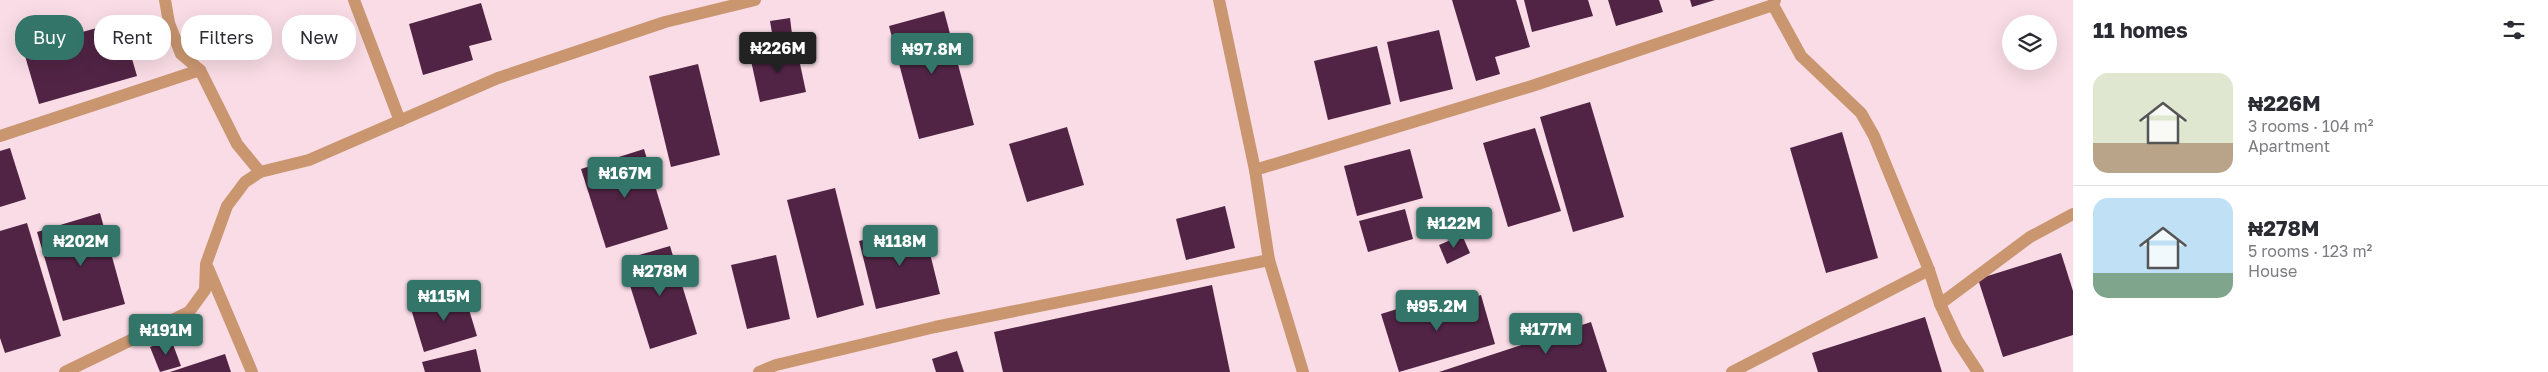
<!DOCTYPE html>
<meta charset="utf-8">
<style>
body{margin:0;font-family:"Golos Text",sans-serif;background:#f2f2f3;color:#2b2b33;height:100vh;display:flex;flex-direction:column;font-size:19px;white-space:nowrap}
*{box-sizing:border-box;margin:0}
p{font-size:16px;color:#7c7c81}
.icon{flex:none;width:28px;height:28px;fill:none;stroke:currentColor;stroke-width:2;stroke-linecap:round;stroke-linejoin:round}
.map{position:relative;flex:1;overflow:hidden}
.side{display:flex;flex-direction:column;background:#fff;width:475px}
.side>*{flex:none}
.top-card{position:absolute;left:15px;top:15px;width:475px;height:45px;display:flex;gap:10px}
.buttons{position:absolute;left:2002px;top:15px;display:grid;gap:10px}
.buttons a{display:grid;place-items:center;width:55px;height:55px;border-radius:50%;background:#fff;box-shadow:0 5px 20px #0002;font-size:25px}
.price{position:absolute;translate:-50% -42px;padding:0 11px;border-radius:5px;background:#337669;color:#fff;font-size:16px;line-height:32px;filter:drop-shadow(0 1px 2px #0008)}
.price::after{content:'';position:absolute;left:50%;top:30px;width:15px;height:11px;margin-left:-8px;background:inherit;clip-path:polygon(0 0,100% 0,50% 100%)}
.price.on{background:#222;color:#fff}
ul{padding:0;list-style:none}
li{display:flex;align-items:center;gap:15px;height:125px;padding:0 20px}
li+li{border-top:1px solid #e1e1e2}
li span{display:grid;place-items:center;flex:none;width:140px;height:100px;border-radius:15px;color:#555}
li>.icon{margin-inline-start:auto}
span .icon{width:60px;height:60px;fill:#fffc;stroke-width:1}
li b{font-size:21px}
h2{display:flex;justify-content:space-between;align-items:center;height:60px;padding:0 20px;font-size:21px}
.pill{padding:0 18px;border-radius:20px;background:#fff;box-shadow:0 5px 20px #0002;font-size:18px;line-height:45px}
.pill.on{background:#337669;color:#fff}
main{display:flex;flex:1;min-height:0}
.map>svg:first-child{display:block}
</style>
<main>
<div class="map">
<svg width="2073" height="372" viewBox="0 0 2073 372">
<rect width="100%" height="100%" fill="#f9dce5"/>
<g fill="#512445">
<path d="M 1452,0 L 1516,0 L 1530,47 L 1495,57 L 1500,74 L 1476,81 Z"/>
<path d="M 1524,0 L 1588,0 L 1593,16 L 1532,32 Z"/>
<path d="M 1608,0 L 1659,0 L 1663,12 L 1616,26 Z"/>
<path d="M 1690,0 L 1715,0 L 1692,7 Z"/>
<path d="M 481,3 L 492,40 L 469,46 L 473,60 L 423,75 L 409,24 Z"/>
<path d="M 944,11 L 974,125 L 919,139 L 889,26 Z"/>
<path d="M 790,18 L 793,42 L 774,45 L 770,21 Z"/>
<path d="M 121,21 L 137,76 L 39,104 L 23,49 Z"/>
<path d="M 1439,30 L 1453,89 L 1400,102 L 1387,42 Z"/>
<path d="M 796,45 L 806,92 L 760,102 L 750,56 Z"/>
<path d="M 1377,46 L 1391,104 L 1328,120 L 1314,61 Z"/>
<path d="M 698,64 L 720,155 L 671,167 L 649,76 Z"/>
<path d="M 1590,102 L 1624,217 L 1573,232 L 1540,117 Z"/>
<path d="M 1067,127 L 1084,185 L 1027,202 L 1009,144 Z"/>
<path d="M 1535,128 L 1561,211 L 1508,227 L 1483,143 Z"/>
<path d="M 1842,132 L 1878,258 L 1826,273 L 1790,148 Z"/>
<path d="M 10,148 L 26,199 L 0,207 L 0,151 Z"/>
<path d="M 644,149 L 668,229 L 606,248 L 581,169 Z"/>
<path d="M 1410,149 L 1423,198 L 1357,216 L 1344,166 Z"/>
<path d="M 835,188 L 864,305 L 817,318 L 787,200 Z"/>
<path d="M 1225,206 L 1235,248 L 1186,260 L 1176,219 Z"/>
<path d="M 1405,209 L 1413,239 L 1368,252 L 1359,221 Z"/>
<path d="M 100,213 L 125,304 L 63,321 L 37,232 Z"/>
<path d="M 27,223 L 61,336 L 5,353 L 0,338 L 0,231 Z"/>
<path d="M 923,225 L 940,294 L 876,309 L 859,241 Z"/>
<path d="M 1462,235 L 1470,253 L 1447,264 L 1439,245 Z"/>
<path d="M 670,246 L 697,334 L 650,349 L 622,260 Z"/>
<path d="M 2061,253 L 2073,291 L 2073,335 L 2003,357 L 1978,279 Z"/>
<path d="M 776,255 L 790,319 L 747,329 L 731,265 Z"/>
<path d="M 1212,285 L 1230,372 L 1003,372 L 994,332 Z"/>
<path d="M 464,293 L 477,336 L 424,352 L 411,309 Z"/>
<path d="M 1481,295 L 1495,344 L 1399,372 L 1381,314 L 1413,304 L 1417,315 Z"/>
<path d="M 1925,317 L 1942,372 L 1818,372 L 1812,353 Z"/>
<path d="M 1591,322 L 1607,372 L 1439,372 Z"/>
<path d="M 171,339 L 181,366 L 160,372 L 150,347 Z"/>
<path d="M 476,349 L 481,372 L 425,372 L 422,362 Z"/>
<path d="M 957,351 L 964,372 L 936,372 L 932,359 Z"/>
<path d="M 225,354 L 231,372 L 170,372 Z"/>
</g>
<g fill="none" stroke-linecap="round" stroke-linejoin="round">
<g stroke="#c99670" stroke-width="12">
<path d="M 165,0 L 169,23 L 181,54 L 200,70 L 237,144 L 260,172"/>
<path d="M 354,0 L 400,121"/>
<path d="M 1219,0 L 1255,170 L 1269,260 L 1303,372"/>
<path d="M 1775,0 L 1773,5 L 1801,56 L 1861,113 L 1874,136 L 1929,270 L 1940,304 L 1957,340 L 1978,372"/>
<path d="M 0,136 L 200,70"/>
<path d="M 1255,170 L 1532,86 L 1773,5"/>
<path d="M 208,268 L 252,372"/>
<path d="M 1940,304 L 2030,237 L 2073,214"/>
<path d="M 65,372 L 189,312 L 205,290 L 206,264 L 227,206 L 245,182 L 260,172 L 309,160 L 498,78 L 665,22 L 755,0"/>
<path d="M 759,372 L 776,365 L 935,327 L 1269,260"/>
<path d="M 1732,372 L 1929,270"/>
</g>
</g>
</svg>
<div class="buttons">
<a><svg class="icon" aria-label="layers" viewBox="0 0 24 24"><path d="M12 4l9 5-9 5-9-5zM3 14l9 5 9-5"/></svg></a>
</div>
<b class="price on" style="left:778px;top:74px">₦226M</b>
<b class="price" style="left:932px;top:75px">₦97.8M</b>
<b class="price" style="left:625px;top:199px">₦167M</b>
<b class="price" style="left:1454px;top:249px">₦122M</b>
<b class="price" style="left:81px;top:267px">₦202M</b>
<b class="price" style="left:900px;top:267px">₦118M</b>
<b class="price" style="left:660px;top:297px">₦278M</b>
<b class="price" style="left:444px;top:322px">₦115M</b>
<b class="price" style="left:1437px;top:332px">₦95.2M</b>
<b class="price" style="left:1546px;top:355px">₦177M</b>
<b class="price" style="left:166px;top:356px">₦191M</b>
<div class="top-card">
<a class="pill on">Buy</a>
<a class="pill">Rent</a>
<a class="pill">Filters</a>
<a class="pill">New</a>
</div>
</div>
<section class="side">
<h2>11 homes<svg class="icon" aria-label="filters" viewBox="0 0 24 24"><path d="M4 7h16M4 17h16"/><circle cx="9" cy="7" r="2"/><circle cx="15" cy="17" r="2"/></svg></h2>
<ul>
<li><span style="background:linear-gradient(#dfe7d0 70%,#b9a48a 0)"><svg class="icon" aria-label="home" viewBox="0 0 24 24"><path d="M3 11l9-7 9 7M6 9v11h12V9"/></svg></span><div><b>₦226M</b><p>3 rooms · 104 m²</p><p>Apartment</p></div></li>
<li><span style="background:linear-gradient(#bfe0f5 75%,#7fa58c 0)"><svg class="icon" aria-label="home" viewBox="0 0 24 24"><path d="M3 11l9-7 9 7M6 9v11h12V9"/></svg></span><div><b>₦278M</b><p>5 rooms · 123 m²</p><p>House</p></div></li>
</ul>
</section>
</main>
